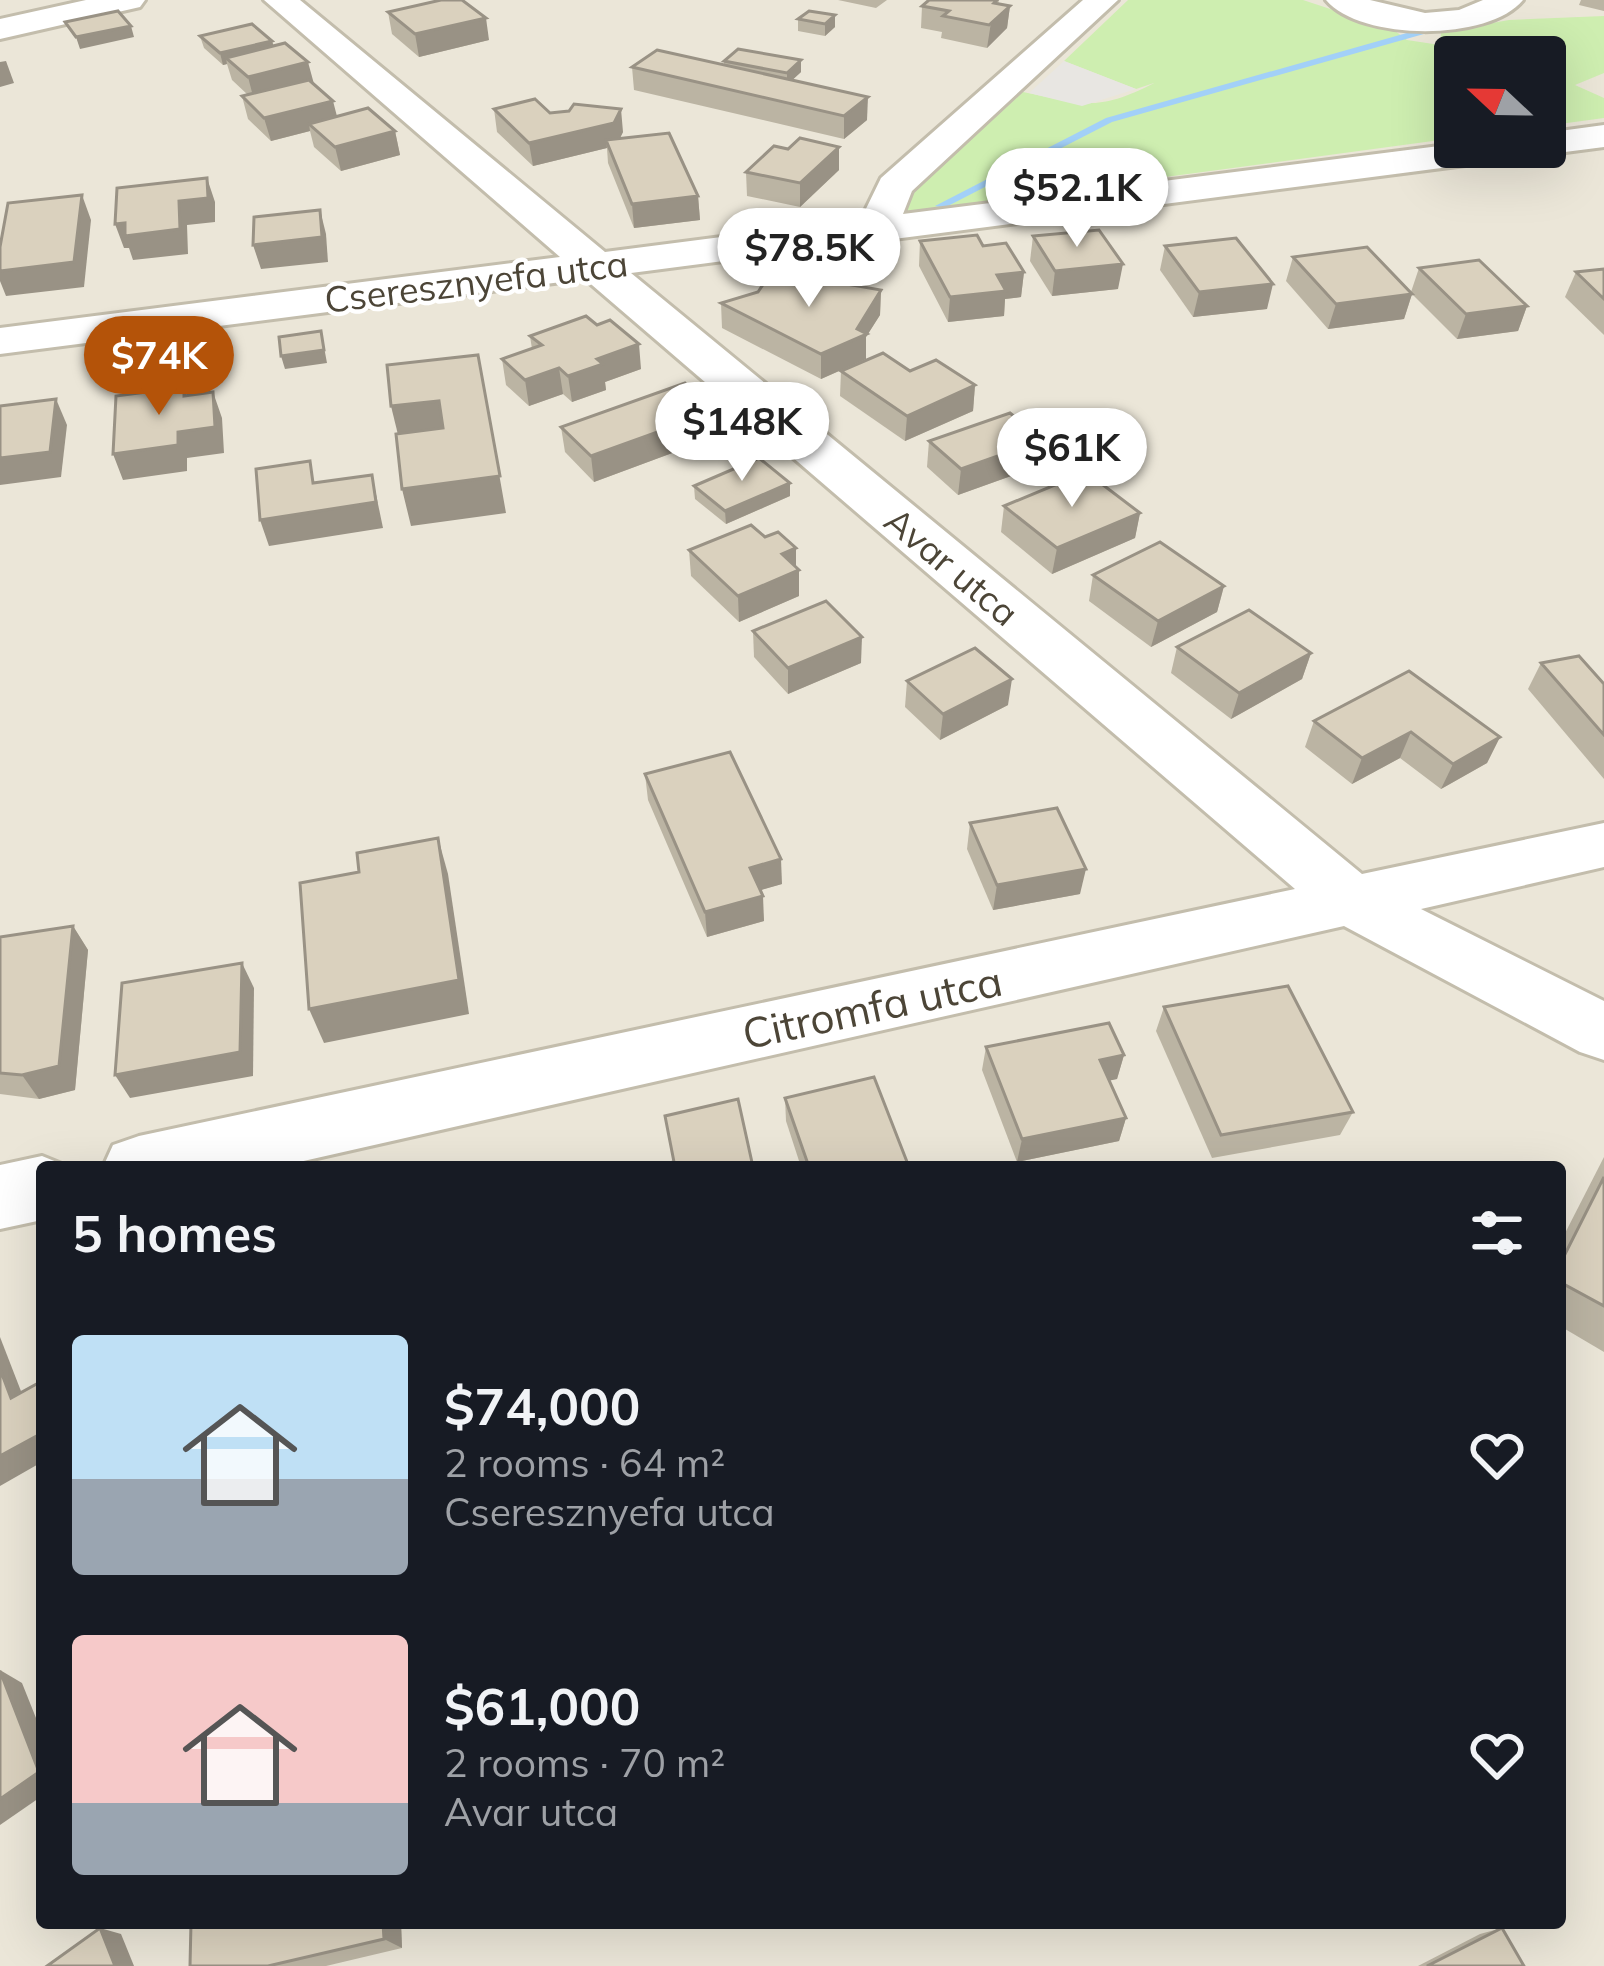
<!DOCTYPE html>
<meta charset="utf-8">
<style>
body{margin:0;font-family:Mulish,sans-serif;background:#20242c;color:#f1f3f6;height:100vh;display:flex;flex-direction:column;font-size:45px;white-space:nowrap}
*{box-sizing:border-box;margin:0}
p{font-size:39px;color:#9ea1a6}
.icon{flex:none;width:66px;height:66px;fill:none;stroke:currentColor;stroke-width:2;stroke-linecap:round;stroke-linejoin:round}
.map{position:relative;flex:1;overflow:hidden}
.panel{position:absolute;left:36px;top:1161px;width:1530px;height:768px;display:flex;flex-direction:column;background:#171b24;border-radius:12px;box-shadow:0 12px 48px #0002}
.panel>*{flex:none}
.needle{width:78px;rotate:292deg}
.tools{position:absolute;left:1434px;top:36px;display:grid;gap:24px}
.tools a{display:grid;place-items:center;width:132px;height:132px;border-radius:12px;background:#171b24;box-shadow:0 12px 48px #0002;font-size:60px}
.price{position:absolute;translate:-50% -102px;padding:0 27px;border-radius:42px;background:#fff;color:#222;font-size:39px;line-height:78px;filter:drop-shadow(0 3px 6px #0008)}
.price::after{content:'';position:absolute;left:50%;top:72px;width:36px;height:27px;margin-left:-18px;background:inherit;clip-path:polygon(0 0,100% 0,50% 100%)}
.price.current{background:#b45309;color:#fff}
ul{padding:0;list-style:none}
li{display:flex;align-items:center;gap:36px;height:300px;padding:0 36px}
li span{display:grid;place-items:center;flex:none;width:336px;height:240px;border-radius:12px;color:#555}
li>.icon{margin-inline-start:auto}
span .icon{width:144px;height:144px;fill:#fffc;stroke-width:1}
li b{font-size:51px}
h2{display:flex;justify-content:space-between;align-items:center;height:144px;padding:0 36px;font-size:51px}
.map>svg:first-child{display:block}
</style>
<div class="map">
<svg width="1604" height="1966" viewBox="0 0 1604 1966">
<rect width="100%" height="100%" fill="#f7f4ea"/>
<path fill="#ebe6d8" fill-rule="evenodd" d="M 0,0 L 1604,0 L 1604,1966 L 0,1966 ZM 1455,57 L 1545,57 L 1545,147 L 1455,147 ZM 42,1167 L 1560,1167 L 1560,1923 L 42,1923 Z"/>
<path fill="#ceeeb0" d="M 1128,0 L 1303,0 L 1394,30 L 1407,40 L 1440,45 L 1441,32 L 1509,20 L 1604,16 L 1604,73 L 1575,85 L 1604,98 L 1604,118 L 1545,126 L 1545,57 L 1455,57 L 1455,138 L 898,213 L 900,199 L 1012,90 C 1077,101 1091,116 1154,83 L 1136,89 L 1064,61 Z"/>
<path fill="#e8e6e2" d="M 1064,61 L 1136,89 L 1082,106 L 1029,93 Z"/>
<g fill="none" stroke-linecap="round" stroke-linejoin="round">
<path fill="#a2d0f8" fill-rule="evenodd" d="M 1442,23 L 1445,28 L 1112,122 L 944,208 L 935,206 L 1106,118 Z"/>
<g stroke="#c3bdac" stroke-width="6">
<g id="minor">
<path d="M 86,0 L 145,0 L 140,7 L 0,39 L 0,19 Z"/>
<path d="M 264,0 L 300,0 L 605,252 L 861,219 L 881,178 L 1083,0 L 1118,0 L 912,191 L 903,214 L 1455,144 L 1545,147 L 1545,133 L 1604,125 L 1604,147 L 631,273 L 1362,874 L 1604,823 L 1604,867 L 1421,909 L 1604,1001 L 1604,1060 L 1580,1052 L 1344,926 L 277,1167 L 103,1167 L 113,1145 L 139,1136 L 1295,889 L 585,279 L 0,354 L 0,328 L 560,257 Z"/>
<path d="M 1326,0 L 1370,0 L 1425,13 L 1459,10 L 1483,0 L 1523,0 C 1489,42 1360,41 1326,0 Z"/>
<path d="M 42,1156 L 69,1167 L 42,1167 L 42,1220 L 0,1229 L 0,1165 Z"/>
</g>
</g>
<use href="#minor" fill="#fff" fill-rule="evenodd"/>
</g>
<g fill="#bbb4a3">
<path d="M 838,0 L 887,0 L 876,8 Z"/>
<path d="M 929,0 L 999,0 L 998,4 L 1010,6 L 1007,28 L 987,48 L 941,38 L 942,32 L 921,28 L 922,6 Z"/>
<path d="M 1581,0 L 1604,0 L 1604,11 L 1579,5 Z"/>
<path d="M 388,12 L 489,40 L 419,57 L 392,34 Z"/>
<path d="M 835,15 L 835,27 L 825,36 L 798,31 L 798,19 Z"/>
<path d="M 200,36 L 272,41 L 274,46 L 313,83 L 337,116 L 395,131 L 400,155 L 341,171 L 314,147 L 310,131 L 271,141 L 248,119 L 242,96 L 248,95 L 232,80 L 227,64 L 223,65 L 204,48 Z"/>
<path d="M 724,61 L 801,72 L 792,80 L 867,120 L 844,139 L 634,90 L 632,67 L 724,65 Z"/>
<path d="M 494,109 L 550,113 L 623,132 L 620,138 L 698,196 L 700,220 L 634,228 L 608,163 L 607,148 L 533,166 L 497,132 Z"/>
<path d="M 839,147 L 839,170 L 800,207 L 747,196 L 746,172 L 788,149 Z"/>
<path d="M 1033,236 L 1118,289 L 1052,296 L 1030,261 Z"/>
<path d="M 920,241 L 983,246 L 1024,272 L 1021,297 L 1005,299 L 1004,316 L 948,322 L 919,266 Z"/>
<path d="M 1165,246 L 1267,309 L 1193,317 L 1160,270 Z"/>
<path d="M 1293,257 L 1411,292 L 1419,268 L 1527,306 L 1518,331 L 1457,339 L 1412,294 L 1404,319 L 1328,329 L 1286,281 Z"/>
<path d="M 1604,269 L 1604,335 L 1565,297 L 1576,272 Z"/>
<path d="M 881,290 L 880,315 L 866,337 L 866,359 L 821,379 L 722,328 L 721,303 Z"/>
<path d="M 530,336 L 641,369 L 605,382 L 606,390 L 572,402 L 563,394 L 529,406 L 506,385 L 502,359 L 532,349 Z"/>
<path d="M 841,371 L 910,371 L 975,385 L 973,411 L 905,441 L 840,396 Z"/>
<path d="M 716,411 L 718,436 L 594,482 L 565,452 L 561,427 Z"/>
<path d="M 1043,440 L 1039,466 L 958,495 L 927,467 L 929,441 Z"/>
<path d="M 694,486 L 790,496 L 726,524 L 695,499 Z"/>
<path d="M 1004,506 L 1140,513 L 1135,538 L 1052,574 L 1001,532 Z"/>
<path d="M 765,537 L 799,570 L 799,596 L 739,622 L 691,576 L 689,550 Z"/>
<path d="M 1093,575 L 1224,586 L 1217,612 L 1151,647 L 1089,601 Z"/>
<path d="M 753,631 L 861,663 L 788,694 L 754,657 Z"/>
<path d="M 1177,647 L 1311,653 L 1302,679 L 1231,719 L 1171,673 Z"/>
<path d="M 1541,663 L 1604,684 L 1604,779 L 1528,689 Z"/>
<path d="M 907,681 L 1008,705 L 940,740 L 905,707 Z"/>
<path d="M 1314,721 L 1500,737 L 1487,763 L 1441,789 L 1400,758 L 1352,784 L 1305,747 Z"/>
<path d="M 645,774 L 782,884 L 760,890 L 764,921 L 707,937 L 648,800 Z"/>
<path d="M 970,823 L 1080,894 L 993,910 L 967,849 Z"/>
<path d="M 73,926 L 88,950 L 75,1090 L 39,1099 L 0,1094 L 0,937 Z"/>
<path d="M 1164,1007 L 1353,1112 L 1340,1135 L 1212,1158 L 1156,1031 Z"/>
<path d="M 986,1047 L 1124,1055 L 1117,1079 L 1109,1080 L 1126,1118 L 1119,1141 L 1017,1162 L 982,1070 Z"/>
<path d="M 785,1098 L 909,1167 L 801,1167 L 786,1121 Z"/>
<path d="M 1604,1157 L 1604,1352 L 1560,1326 L 1560,1243 Z"/>
<path d="M 191,1923 L 401,1923 L 402,1948 L 326,1966 L 190,1966 Z"/>
<path d="M 1502,1928 L 1524,1966 L 1418,1966 L 1480,1934 Z"/>
</g>
<g fill="#999285">
<path d="M 997,0 L 997,18 L 1010,6 L 1007,28 L 987,48 L 994,3 Z"/>
<path d="M 835,15 L 835,27 L 825,36 L 825,24 Z"/>
<path d="M 486,18 L 489,40 L 419,57 L 415,34 Z"/>
<path d="M 131,26 L 134,37 L 80,49 L 76,37 Z"/>
<path d="M 272,41 L 275,52 L 226,58 L 227,64 L 223,65 L 220,53 Z"/>
<path d="M 801,60 L 801,72 L 787,85 L 787,73 Z"/>
<path d="M 6,61 L 14,83 L 0,87 L 0,62 Z"/>
<path d="M 308,62 L 314,84 L 254,100 L 248,77 Z"/>
<path d="M 868,97 L 867,120 L 844,139 L 844,116 Z"/>
<path d="M 333,101 L 339,124 L 309,124 L 310,131 L 271,141 L 264,118 Z"/>
<path d="M 621,109 L 623,132 L 616,146 L 606,140 L 607,148 L 533,166 L 529,143 Z"/>
<path d="M 395,131 L 400,155 L 341,171 L 335,147 Z"/>
<path d="M 839,147 L 839,170 L 800,207 L 800,183 Z"/>
<path d="M 207,178 L 215,202 L 215,222 L 187,225 L 188,254 L 133,260 L 129,248 L 124,248 L 115,224 L 125,223 L 179,201 Z"/>
<path d="M 82,195 L 91,220 L 84,287 L 6,296 L 0,281 L 0,271 Z"/>
<path d="M 698,196 L 700,220 L 634,228 L 632,204 Z"/>
<path d="M 320,210 L 326,234 L 328,262 L 261,269 L 253,245 Z"/>
<path d="M 1123,264 L 1118,289 L 1052,296 L 1055,271 Z"/>
<path d="M 1024,272 L 1021,297 L 1005,299 L 1004,316 L 948,322 L 950,297 L 997,275 Z"/>
<path d="M 1273,284 L 1267,309 L 1193,317 L 1199,292 Z"/>
<path d="M 881,290 L 880,315 L 866,337 L 866,359 L 821,379 L 821,354 L 857,329 Z"/>
<path d="M 1412,294 L 1404,319 L 1328,329 L 1336,304 Z"/>
<path d="M 1527,306 L 1518,331 L 1457,339 L 1466,314 Z"/>
<path d="M 321,331 L 327,363 L 285,369 L 281,356 Z"/>
<path d="M 639,344 L 641,369 L 605,382 L 606,390 L 572,402 L 568,376 L 597,359 Z"/>
<path d="M 478,355 L 506,513 L 411,526 L 402,489 L 500,476 Z"/>
<path d="M 559,368 L 563,394 L 529,406 L 525,380 Z"/>
<path d="M 975,385 L 973,411 L 905,441 L 907,416 Z"/>
<path d="M 213,392 L 222,418 L 224,453 L 187,458 L 187,471 L 123,480 L 113,454 Z"/>
<path d="M 56,399 L 67,425 L 61,477 L 0,485 L 0,458 Z"/>
<path d="M 439,401 L 447,437 L 400,443 L 391,406 Z"/>
<path d="M 716,411 L 718,436 L 594,482 L 591,456 Z"/>
<path d="M 1043,440 L 1039,466 L 958,495 L 961,469 Z"/>
<path d="M 372,475 L 383,528 L 269,546 L 260,520 Z"/>
<path d="M 790,483 L 790,496 L 726,524 L 725,511 Z"/>
<path d="M 1140,513 L 1135,538 L 1052,574 L 1057,548 Z"/>
<path d="M 796,548 L 796,571 L 799,570 L 799,596 L 739,622 L 738,596 L 782,554 Z"/>
<path d="M 1224,586 L 1217,612 L 1151,647 L 1158,621 Z"/>
<path d="M 862,637 L 861,663 L 788,694 L 788,668 Z"/>
<path d="M 1311,653 L 1302,679 L 1231,719 L 1239,693 Z"/>
<path d="M 1012,679 L 1008,705 L 940,740 L 943,714 Z"/>
<path d="M 1411,732 L 1400,758 L 1352,784 L 1362,758 Z"/>
<path d="M 1500,737 L 1487,763 L 1441,789 L 1453,764 Z"/>
<path d="M 438,838 L 448,874 L 469,1014 L 324,1043 L 309,1009 Z"/>
<path d="M 781,859 L 782,884 L 751,893 L 750,868 Z"/>
<path d="M 1086,869 L 1080,894 L 993,910 L 997,885 Z"/>
<path d="M 763,896 L 764,921 L 707,937 L 705,912 Z"/>
<path d="M 73,926 L 88,950 L 75,1090 L 39,1099 L 22,1075 Z"/>
<path d="M 242,963 L 254,988 L 253,1076 L 130,1098 L 115,1075 Z"/>
<path d="M 1124,1055 L 1117,1079 L 1094,1084 L 1100,1060 Z"/>
<path d="M 1126,1118 L 1119,1141 L 1017,1162 L 1022,1139 Z"/>
<path d="M 0,1337 L 31,1417 L 11,1398 L 0,1369 Z"/>
<path d="M 42,1433 L 42,1462 L 0,1486 L 0,1456 Z"/>
<path d="M 0,1670 L 22,1683 L 42,1733 L 42,1796 L 0,1825 Z"/>
<path d="M 383,1923 L 401,1923 L 402,1948 L 384,1939 Z"/>
<path d="M 100,1928 L 121,1934 L 134,1966 L 115,1966 Z"/>
</g>
<g fill="#dad1be" stroke="#999285" stroke-width="3">
<path d="M 441,0 L 462,0 L 486,18 L 415,34 L 388,12 Z"/>
<path d="M 929,0 L 997,0 L 994,3 L 1010,6 L 989,25 L 943,16 L 949,11 L 922,6 Z"/>
<path d="M 118,11 L 131,26 L 76,37 L 65,22 Z"/>
<path d="M 809,11 L 835,15 L 825,24 L 798,19 Z"/>
<path d="M 252,24 L 272,41 L 220,53 L 200,36 Z"/>
<path d="M 285,43 L 308,62 L 248,77 L 226,58 Z"/>
<path d="M 738,49 L 801,60 L 787,73 L 724,61 Z"/>
<path d="M 657,50 L 868,97 L 844,116 L 632,67 Z"/>
<path d="M 309,80 L 333,101 L 264,118 L 242,96 Z"/>
<path d="M 535,99 L 550,113 L 569,111 L 574,104 L 621,109 L 614,123 L 529,143 L 494,109 Z"/>
<path d="M 368,108 L 395,131 L 335,147 L 309,124 Z"/>
<path d="M 669,133 L 698,196 L 632,204 L 606,140 Z"/>
<path d="M 800,138 L 839,147 L 800,183 L 746,172 L 774,146 L 788,149 Z"/>
<path d="M 207,178 L 208,198 L 179,201 L 180,229 L 125,236 L 125,223 L 115,224 L 117,188 Z"/>
<path d="M 82,195 L 74,262 L 0,271 L 0,247 L 8,203 Z"/>
<path d="M 320,210 L 322,237 L 253,245 L 254,217 Z"/>
<path d="M 1099,230 L 1123,264 L 1055,271 L 1033,236 Z"/>
<path d="M 977,235 L 983,246 L 1006,243 L 1024,272 L 997,275 L 1006,291 L 950,297 L 920,241 Z"/>
<path d="M 1236,238 L 1273,284 L 1199,292 L 1165,246 Z"/>
<path d="M 1367,247 L 1412,294 L 1336,304 L 1293,257 Z"/>
<path d="M 1479,260 L 1527,306 L 1466,314 L 1419,268 Z"/>
<path d="M 1604,269 L 1604,299 L 1576,272 Z"/>
<path d="M 772,271 L 881,290 L 857,329 L 867,334 L 821,354 L 721,303 L 758,292 Z"/>
<path d="M 586,316 L 597,325 L 610,320 L 639,344 L 597,359 L 603,364 L 568,376 L 559,368 L 525,380 L 502,359 L 542,345 L 530,336 Z"/>
<path d="M 321,331 L 324,350 L 281,356 L 279,337 Z"/>
<path d="M 883,353 L 910,371 L 936,360 L 975,385 L 907,416 L 841,371 Z"/>
<path d="M 478,355 L 500,476 L 402,489 L 396,434 L 443,428 L 439,401 L 391,406 L 387,365 Z"/>
<path d="M 685,383 L 716,411 L 591,456 L 561,427 Z"/>
<path d="M 184,387 L 184,396 L 213,392 L 215,427 L 178,432 L 178,445 L 113,454 L 116,396 Z"/>
<path d="M 56,399 L 50,452 L 0,458 L 0,406 Z"/>
<path d="M 1010,413 L 1043,440 L 961,469 L 929,441 Z"/>
<path d="M 759,458 L 790,483 L 725,511 L 694,486 Z"/>
<path d="M 310,461 L 313,483 L 372,475 L 376,502 L 260,520 L 256,469 Z"/>
<path d="M 1086,472 L 1140,513 L 1057,548 L 1004,506 Z"/>
<path d="M 751,525 L 765,537 L 778,532 L 796,548 L 782,554 L 799,570 L 738,596 L 689,550 Z"/>
<path d="M 1160,542 L 1224,586 L 1158,621 L 1093,575 Z"/>
<path d="M 826,601 L 862,637 L 788,668 L 753,631 Z"/>
<path d="M 1249,610 L 1311,653 L 1239,693 L 1177,647 Z"/>
<path d="M 975,648 L 1012,679 L 943,714 L 907,681 Z"/>
<path d="M 1579,656 L 1604,684 L 1604,735 L 1541,663 Z"/>
<path d="M 1409,671 L 1500,737 L 1453,764 L 1411,732 L 1362,758 L 1314,721 Z"/>
<path d="M 730,752 L 781,859 L 750,868 L 763,896 L 705,912 L 645,774 Z"/>
<path d="M 1057,808 L 1086,869 L 997,885 L 970,823 Z"/>
<path d="M 438,838 L 459,980 L 309,1009 L 300,883 L 359,872 L 357,853 Z"/>
<path d="M 73,926 L 59,1066 L 22,1075 L 0,1073 L 0,937 Z"/>
<path d="M 242,963 L 240,1052 L 115,1075 L 122,983 Z"/>
<path d="M 1288,986 L 1353,1112 L 1221,1135 L 1164,1007 Z"/>
<path d="M 1109,1023 L 1124,1055 L 1100,1060 L 1126,1118 L 1022,1139 L 986,1047 Z"/>
<path d="M 874,1077 L 909,1167 L 809,1167 L 785,1098 Z"/>
<path d="M 738,1099 L 753,1167 L 641,1167 L 674,1162 L 665,1116 Z"/>
<path d="M 1604,1177 L 1604,1306 L 1560,1282 L 1560,1264 Z"/>
<path d="M 0,1369 L 11,1398 L 42,1381 L 42,1433 L 0,1456 Z"/>
<path d="M 0,1671 L 39,1772 L 0,1799 Z"/>
<path d="M 191,1923 L 383,1923 L 384,1939 L 268,1966 L 190,1966 Z"/>
<path d="M 100,1928 L 115,1966 L 47,1966 Z"/>
<path d="M 1502,1928 L 1524,1966 L 1427,1966 Z"/>
</g>
<g text-anchor="middle" dominant-baseline="central" stroke-width="9" stroke-linejoin="round" paint-order="stroke">
<g font-size="36" fill="#4c4537" stroke="#fff">
<text transform="translate(476 281) rotate(-7)">Cseresznyefa utca</text>
<text transform="translate(952 566) rotate(40)">Avar utca</text>
</g>
<g font-size="42" fill="#4c4537" stroke="#fff">
<text transform="translate(872 1007) rotate(-12)">Citromfa utca</text>
</g>
</g>
</svg>
<div class="tools">
<a><svg class="needle" viewBox="-14 -14 28 28"><path d="M0-13l5 13h-10z" fill="#e53935"/><path d="M0 13l5-13h-10z" fill="#9ea1a6"/></svg></a>
</div>
<b class="price" style="left:1077px;top:250px">$52.1K</b>
<b class="price" style="left:809px;top:310px">$78.5K</b>
<b class="price current" style="left:159px;top:418px">$74K</b>
<b class="price" style="left:742px;top:484px">$148K</b>
<b class="price" style="left:1072px;top:510px">$61K</b>
<section class="panel">
<h2>5 homes<svg class="icon" aria-label="filters" viewBox="0 0 24 24"><path d="M4 7h16M4 17h16"/><circle cx="9" cy="7" r="2"/><circle cx="15" cy="17" r="2"/></svg></h2>
<ul>
<li><span style="background:linear-gradient(#bfe0f5 60%,#9aa5b1 0)"><svg class="icon" aria-label="home" viewBox="0 0 24 24"><path d="M3 11l9-7 9 7M6 9v11h12V9"/></svg></span><div><b>$74,000</b><p>2 rooms · 64 m²</p><p>Cseresznyefa utca</p></div><svg class="icon" aria-label="heart" viewBox="0 0 24 24"><path d="M12 20l-8-8c-3-5 5-10 8-4 3-6 11-1 8 4z"/></svg></li>
<li><span style="background:linear-gradient(#f6c9c9 70%,#9aa5b1 0)"><svg class="icon" aria-label="home" viewBox="0 0 24 24"><path d="M3 11l9-7 9 7M6 9v11h12V9"/></svg></span><div><b>$61,000</b><p>2 rooms · 70 m²</p><p>Avar utca</p></div><svg class="icon" aria-label="heart" viewBox="0 0 24 24"><path d="M12 20l-8-8c-3-5 5-10 8-4 3-6 11-1 8 4z"/></svg></li>
</ul>
</section>
</div>
